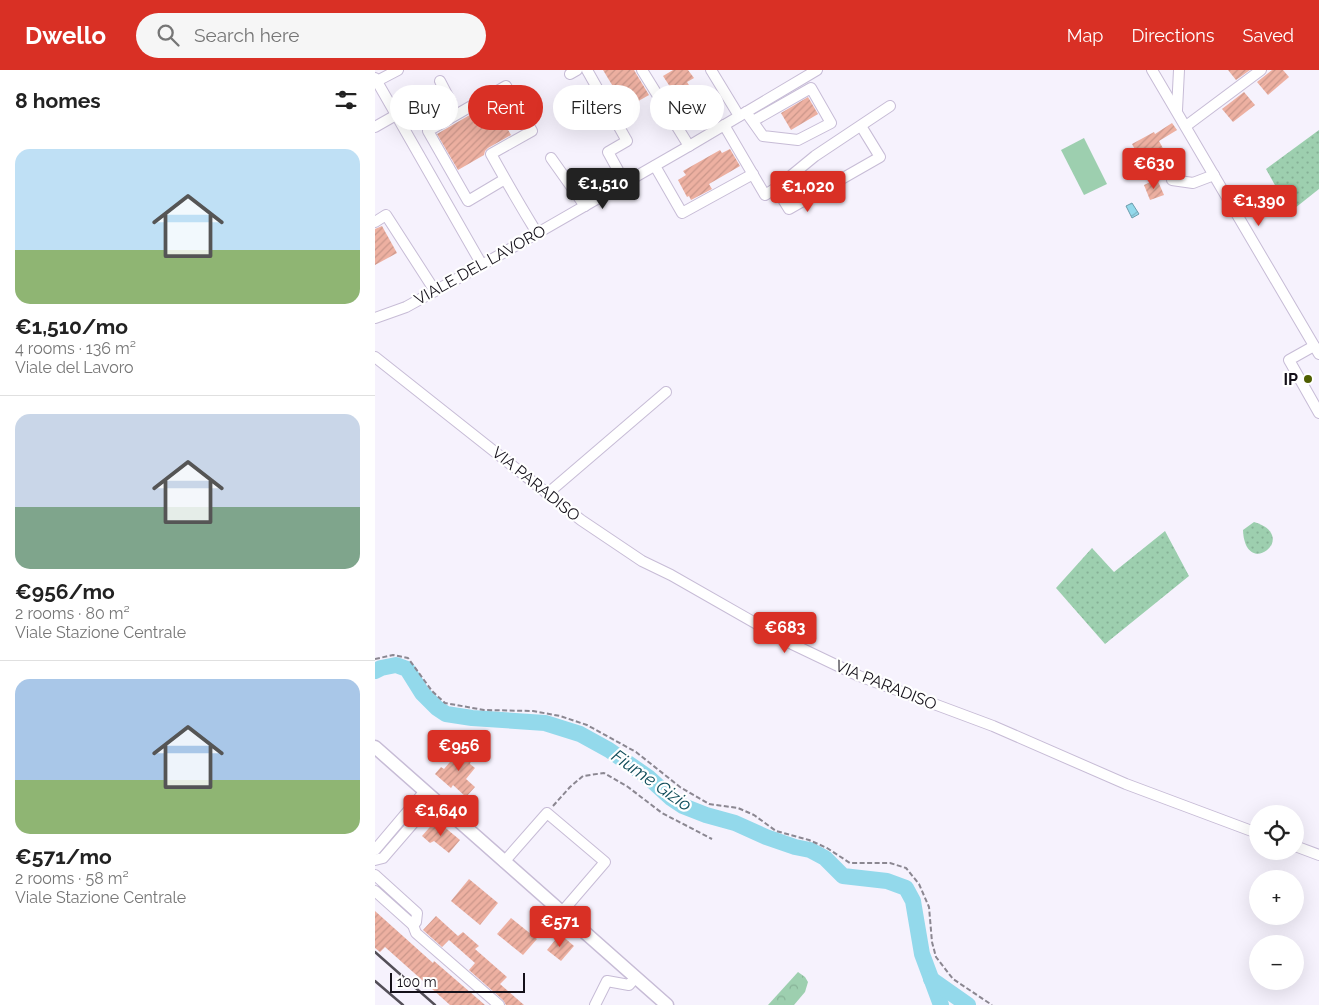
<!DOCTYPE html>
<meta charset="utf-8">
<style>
body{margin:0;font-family:Raleway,sans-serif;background:#f6f6f6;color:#222;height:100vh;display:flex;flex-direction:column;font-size:19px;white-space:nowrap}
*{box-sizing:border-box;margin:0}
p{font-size:16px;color:#767676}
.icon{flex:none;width:28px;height:28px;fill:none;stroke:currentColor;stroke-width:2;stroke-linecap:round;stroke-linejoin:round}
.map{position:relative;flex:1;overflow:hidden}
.panel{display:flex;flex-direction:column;background:#fff;width:375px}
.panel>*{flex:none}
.hud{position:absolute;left:15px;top:15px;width:475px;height:45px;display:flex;gap:10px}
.tools{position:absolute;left:874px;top:735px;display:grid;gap:10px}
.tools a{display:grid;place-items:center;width:55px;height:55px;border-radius:50%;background:#fff;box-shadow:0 5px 20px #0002;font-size:25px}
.scale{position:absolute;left:15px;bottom:12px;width:135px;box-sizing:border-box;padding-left:5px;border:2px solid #141019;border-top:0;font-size:14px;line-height:18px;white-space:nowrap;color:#141019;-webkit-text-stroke:4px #fff;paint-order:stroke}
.price{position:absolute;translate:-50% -42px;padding:0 11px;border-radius:5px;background:#d93025;color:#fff;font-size:16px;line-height:32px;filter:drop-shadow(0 1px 2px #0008)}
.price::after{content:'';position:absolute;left:50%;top:30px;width:15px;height:11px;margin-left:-8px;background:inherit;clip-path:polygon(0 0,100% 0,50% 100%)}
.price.current{background:#222;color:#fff}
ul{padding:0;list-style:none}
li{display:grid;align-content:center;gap:10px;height:265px;padding:0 15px}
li+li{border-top:1px solid #e0e0e0}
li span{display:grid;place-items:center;height:155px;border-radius:15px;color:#555}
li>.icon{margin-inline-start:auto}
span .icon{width:90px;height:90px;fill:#fffc;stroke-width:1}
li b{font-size:21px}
h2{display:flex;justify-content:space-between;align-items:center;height:60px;padding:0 15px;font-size:21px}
.pill{padding:0 18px;border-radius:22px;background:#fff;box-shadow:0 5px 20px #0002;font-size:18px;line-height:45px}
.pill.current{background:#d93025;color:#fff}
header{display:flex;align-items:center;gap:30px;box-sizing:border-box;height:70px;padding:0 25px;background:#d93025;color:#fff}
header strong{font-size:24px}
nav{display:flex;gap:28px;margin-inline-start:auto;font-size:18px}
.search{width:350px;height:45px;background:#f6f6f6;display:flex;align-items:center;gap:12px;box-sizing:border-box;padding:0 18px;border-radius:28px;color:#767676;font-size:19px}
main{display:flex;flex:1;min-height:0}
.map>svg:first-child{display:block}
</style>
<header>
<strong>Dwello</strong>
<div class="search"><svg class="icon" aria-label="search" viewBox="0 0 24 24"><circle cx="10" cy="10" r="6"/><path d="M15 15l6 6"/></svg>Search here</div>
<nav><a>Map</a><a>Directions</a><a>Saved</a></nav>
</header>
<main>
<section class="panel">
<h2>8 homes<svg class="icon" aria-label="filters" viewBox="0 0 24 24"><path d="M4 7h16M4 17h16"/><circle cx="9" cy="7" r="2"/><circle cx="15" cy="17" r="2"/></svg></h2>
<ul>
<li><span style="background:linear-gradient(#bfe0f5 65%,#8fb573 0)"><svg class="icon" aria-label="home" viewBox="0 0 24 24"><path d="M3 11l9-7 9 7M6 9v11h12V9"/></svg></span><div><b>€1,510/mo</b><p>4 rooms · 136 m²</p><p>Viale del Lavoro</p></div></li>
<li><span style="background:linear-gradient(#c9d6e8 60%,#7fa58c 0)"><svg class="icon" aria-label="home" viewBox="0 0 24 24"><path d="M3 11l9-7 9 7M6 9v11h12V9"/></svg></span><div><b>€956/mo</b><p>2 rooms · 80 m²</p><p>Viale Stazione Centrale</p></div></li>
<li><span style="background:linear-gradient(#a9c7e8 65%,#8fb573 0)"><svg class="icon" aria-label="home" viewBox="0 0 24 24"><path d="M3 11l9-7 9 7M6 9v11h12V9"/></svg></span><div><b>€571/mo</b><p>2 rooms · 58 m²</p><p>Viale Stazione Centrale</p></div></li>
</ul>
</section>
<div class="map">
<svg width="944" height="935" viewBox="0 0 944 935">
<defs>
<pattern id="grass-dots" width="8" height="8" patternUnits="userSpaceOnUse" patternTransform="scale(1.25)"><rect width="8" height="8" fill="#9dcfaf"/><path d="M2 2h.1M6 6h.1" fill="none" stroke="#86b196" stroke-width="1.8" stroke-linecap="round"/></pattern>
<pattern id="forest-crowns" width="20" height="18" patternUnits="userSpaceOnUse" patternTransform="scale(1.25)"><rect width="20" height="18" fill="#9dcfaf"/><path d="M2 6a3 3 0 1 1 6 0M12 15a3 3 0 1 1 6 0" fill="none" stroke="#86b196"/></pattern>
<pattern id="water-waves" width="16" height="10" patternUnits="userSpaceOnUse" patternTransform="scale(1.25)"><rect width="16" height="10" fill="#93d9eb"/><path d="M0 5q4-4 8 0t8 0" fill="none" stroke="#7eb9c9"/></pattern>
<pattern id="building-hatch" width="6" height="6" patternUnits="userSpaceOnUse" patternTransform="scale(1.25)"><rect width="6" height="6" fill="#edb0a1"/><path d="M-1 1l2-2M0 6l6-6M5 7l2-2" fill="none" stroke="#ca968a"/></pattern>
</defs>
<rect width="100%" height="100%" fill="#f6f2fd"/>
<g fill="url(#grass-dots)">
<path d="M 944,60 L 944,119 L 915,142 L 891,99 Z"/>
<path d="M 879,452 C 926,466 870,511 868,460 Z"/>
<path d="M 790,461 L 814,506 L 730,574 L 681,518 L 717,478 L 739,502 Z"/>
</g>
<path fill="url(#forest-crowns)" d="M 423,902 L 430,907 L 433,912 L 430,922 L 419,935 L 393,935 Z"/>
<path fill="#9dcfaf" d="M 709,68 L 732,114 L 709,125 L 686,80 Z"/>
<path fill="url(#water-waves)" stroke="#6d9dac" d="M 757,133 L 764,144 L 757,148 L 751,136 Z"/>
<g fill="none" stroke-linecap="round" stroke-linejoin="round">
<g stroke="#93d9eb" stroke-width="16">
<path d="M 0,601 L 6,598 L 21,595 L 32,599 L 47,623 L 62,638 L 71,644 L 97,648 L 170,653 L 205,664 L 234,680 L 273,707 L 296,728 L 308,736 L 331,745 L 360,753 L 391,767 L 420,777 L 435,780 L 450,788 L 468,806 L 512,811 L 531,818 L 538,831 L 547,884 L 566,935"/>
<path d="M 556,909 L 593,935"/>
</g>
</g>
<g fill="url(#building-hatch)">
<path d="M 228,0 L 259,0 L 274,25 L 251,38 Z"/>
<path d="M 298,0 L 313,0 L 319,8 L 312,12 L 321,26 L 307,35 L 288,6 Z"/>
<path d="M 853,0 L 875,0 L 861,10 Z"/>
<path d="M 897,0 L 908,0 L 914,7 L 893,25 L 882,12 Z"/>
<path d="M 869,22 L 880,35 L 858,52 L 847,39 Z"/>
<path d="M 433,27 L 443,44 L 416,60 L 406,43 Z"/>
<path d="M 117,32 L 136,65 L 113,78 L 110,81 L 109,85 L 83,100 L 62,64 Z"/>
<path d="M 797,53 L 802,60 L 784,71 L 792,86 L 771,99 L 757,74 L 779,62 L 780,64 Z"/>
<path d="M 355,79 L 365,96 L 334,114 L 337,119 L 316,130 L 314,126 L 312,127 L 303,110 L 311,105 L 308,101 L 345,80 L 347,83 Z"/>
<path d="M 782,109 L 789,125 L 775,130 L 769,115 Z"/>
<path d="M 7,156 L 22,183 L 0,195 L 0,159 Z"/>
<path d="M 91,677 L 97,680 L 98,683 L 95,694 L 100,698 L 91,709 L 100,717 L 91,727 L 78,715 L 76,718 L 60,704 L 66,697 L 69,699 L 85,680 Z"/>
<path d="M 61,750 L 85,770 L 74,783 L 59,771 L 55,773 L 47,766 Z"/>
<path d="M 94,809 L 123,833 L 105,855 L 76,831 Z"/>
<path d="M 0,841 L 58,893 L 59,891 L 110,935 L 75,935 L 10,877 L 5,882 L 0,878 Z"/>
<path d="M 61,846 L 83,866 L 88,862 L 104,876 L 100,879 L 132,907 L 125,914 L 149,935 L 131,935 L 128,930 L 94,900 L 100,893 L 74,870 L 67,877 L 48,860 Z"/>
<path d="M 136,848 L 162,869 L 148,885 L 122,864 Z"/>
<path d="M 185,864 L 199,876 L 186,891 L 172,880 Z"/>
</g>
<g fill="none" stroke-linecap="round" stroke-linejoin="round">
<g stroke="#c7bcd6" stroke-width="12">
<g id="minor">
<path d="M 212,0 L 252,71 L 233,82 L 250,113"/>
<path d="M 267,0 L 314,76"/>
<path d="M 336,0 L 364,46"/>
<path d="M 777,0 L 944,284"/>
<path d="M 195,4 L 202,0"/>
<path d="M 0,8 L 107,195"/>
<path d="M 2,11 L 23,0"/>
<path d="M 802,40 L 804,0"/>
<path d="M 371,42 L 388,66 L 423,70 L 456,53 L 436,18 L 378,51"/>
<path d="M 349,55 L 390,125 L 401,118 L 414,139 L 505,87 L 486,56"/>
<path d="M 811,56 L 886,0"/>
<path d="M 0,57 L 21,45"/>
<path d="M 29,57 L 76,32 L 65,11"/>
<path d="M 176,88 L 210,136"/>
<path d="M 280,96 L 307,143 L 378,104"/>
<path d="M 130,109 L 93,131 L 53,61 L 131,16 L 157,61 L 116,84 C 131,111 146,137 162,163"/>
<path d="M 797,110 L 818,113 L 839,105"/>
<path d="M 401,118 L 440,86 L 515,36"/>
<path d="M 0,152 L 11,145 L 60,221"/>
<path d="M 0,248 L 31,237 L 107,195 L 314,76 L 442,0"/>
<path d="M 939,276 L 914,290 L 944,343"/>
<path d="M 0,287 L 206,450 L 267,491 L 296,505 L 417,574 L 484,606 L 618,656 L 751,714 L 882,763"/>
<path d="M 172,424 L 291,322"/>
<path d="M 920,776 L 944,785"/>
<path d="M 0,780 L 50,721"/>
<path d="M 0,790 L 8,788 L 59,729"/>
<path d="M 129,792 L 172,743 L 230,792 L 187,842"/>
<path d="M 0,805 L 42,843 L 41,852 L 38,855 L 0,821"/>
<path d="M 38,855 L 41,863 L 124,935"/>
<path d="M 220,935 L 232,911 L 254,915 L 261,907"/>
</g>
</g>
<g stroke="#c7bcd6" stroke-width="15">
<path id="major" d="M 0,677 L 292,935"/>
</g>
<g stroke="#8b8791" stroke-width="2" stroke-dasharray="5 2.5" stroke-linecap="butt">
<path d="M 0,589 L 18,585 L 33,588 L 57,621 L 70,633 L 109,640 L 158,641 L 185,646 L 212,655 L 261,682 L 305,717 L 334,734 L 363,738 L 379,745 L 401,761 L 434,770 L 452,778 L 475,793 L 515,793 L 531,798 L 544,814 L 554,837 L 557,872 L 561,887 L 578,909 L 617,935"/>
<path d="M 178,736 L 195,717 L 208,706 L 229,703 L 253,717 L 287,743 L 337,769"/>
</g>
<use href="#minor" stroke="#fff" stroke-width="10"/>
<use href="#major" stroke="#fff" stroke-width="12"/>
<g stroke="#534f58" stroke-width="2.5">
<path d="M 0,882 L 60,935"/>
<path d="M 0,911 L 28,935"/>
</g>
</g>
<circle fill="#4f5f01" stroke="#fff" stroke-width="2" cx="933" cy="309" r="5"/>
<g text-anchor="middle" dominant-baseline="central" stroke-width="4.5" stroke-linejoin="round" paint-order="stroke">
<g font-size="16" fill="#141019" stroke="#fff">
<text transform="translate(105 195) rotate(-29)">VIALE DEL LAVORO</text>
<text transform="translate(161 414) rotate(39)">VIA PARADISO</text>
<text transform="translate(511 615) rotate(22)">VIA PARADISO</text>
</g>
<g font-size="16" font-weight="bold" fill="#141019" stroke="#fff" text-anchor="end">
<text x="923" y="309">IP</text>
</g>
<g font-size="18" font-style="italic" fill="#114e5b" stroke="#fff">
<text transform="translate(277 710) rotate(35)">Fiume Gizio</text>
</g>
</g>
</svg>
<div class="tools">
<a><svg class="icon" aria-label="locate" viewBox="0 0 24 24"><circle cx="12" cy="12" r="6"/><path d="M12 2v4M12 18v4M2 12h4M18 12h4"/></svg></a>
<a>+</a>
<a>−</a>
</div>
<div class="scale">100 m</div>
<b class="price" style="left:779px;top:120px">€630</b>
<b class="price current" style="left:228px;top:140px">€1,510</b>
<b class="price" style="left:433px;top:143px">€1,020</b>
<b class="price" style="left:884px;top:157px">€1,390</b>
<b class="price" style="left:410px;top:584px">€683</b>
<b class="price" style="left:84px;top:702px">€956</b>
<b class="price" style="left:66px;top:767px">€1,640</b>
<b class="price" style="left:185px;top:878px">€571</b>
<div class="hud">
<a class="pill">Buy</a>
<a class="pill current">Rent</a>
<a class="pill">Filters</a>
<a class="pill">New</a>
</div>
</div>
</main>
